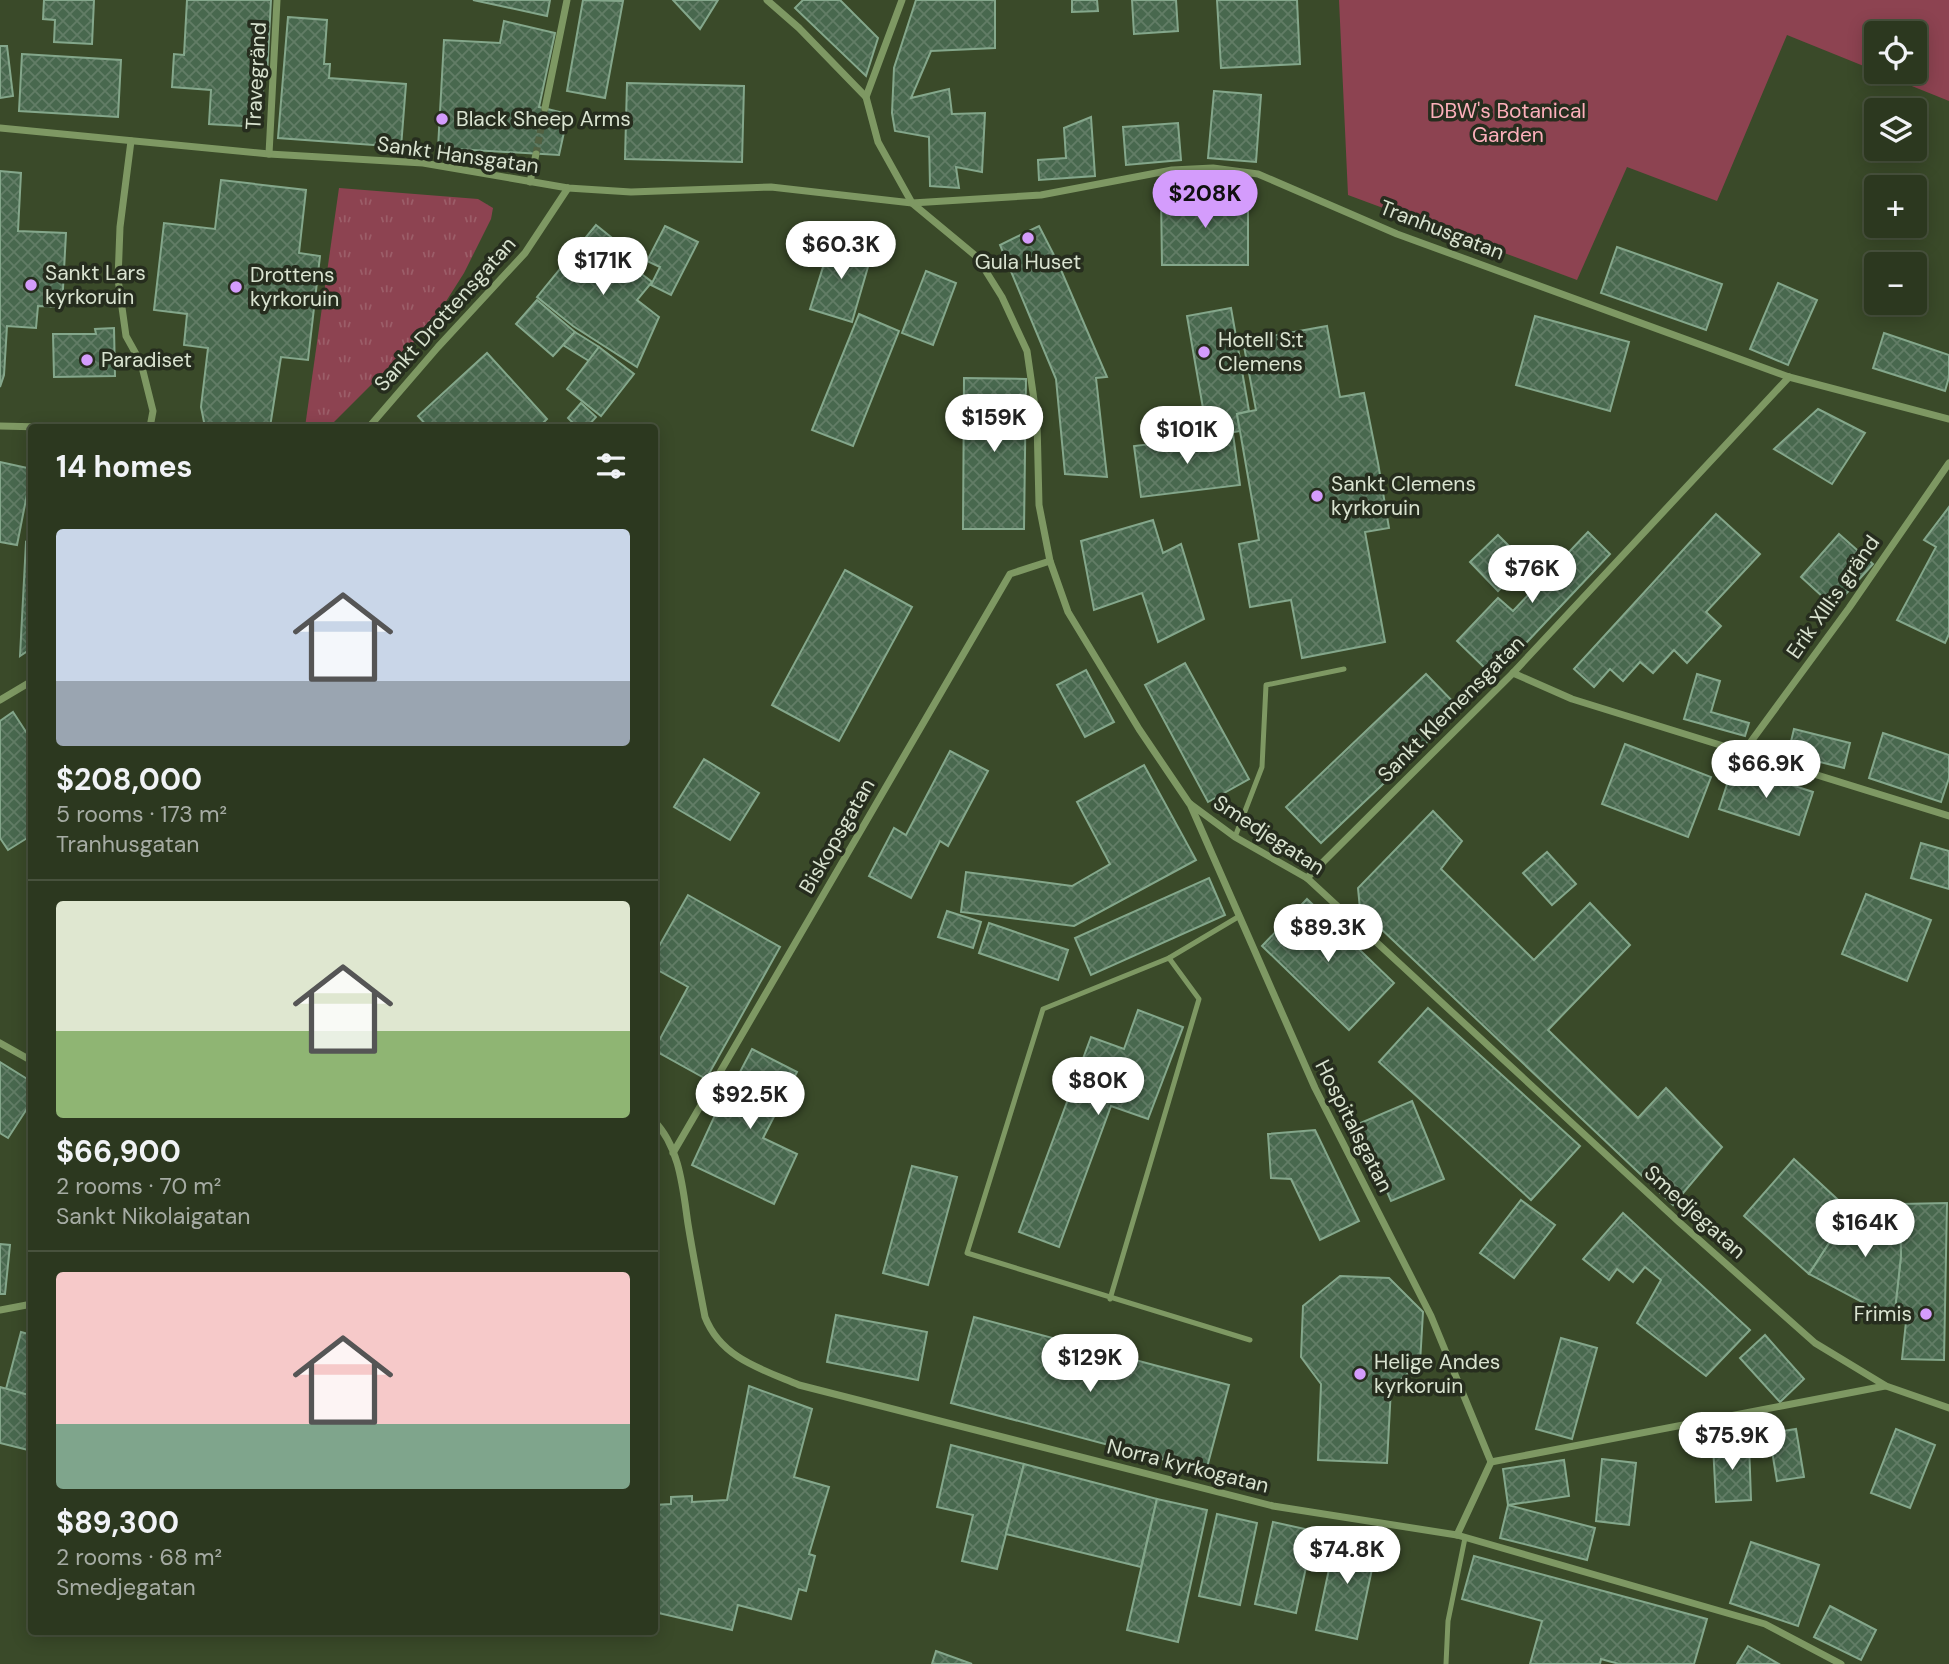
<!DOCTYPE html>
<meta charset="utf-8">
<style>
body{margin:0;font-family:"DM Sans",sans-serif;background:#343f28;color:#f1f3f6;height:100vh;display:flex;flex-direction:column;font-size:26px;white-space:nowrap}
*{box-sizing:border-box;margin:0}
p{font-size:23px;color:#a6aca4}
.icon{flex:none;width:38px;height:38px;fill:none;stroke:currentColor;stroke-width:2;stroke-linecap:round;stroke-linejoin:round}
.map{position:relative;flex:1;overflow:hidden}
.side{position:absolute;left:28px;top:424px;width:630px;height:1211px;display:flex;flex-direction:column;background:#2c381f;border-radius:7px;box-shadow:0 4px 18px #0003,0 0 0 2px #48523d}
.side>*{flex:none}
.buttons{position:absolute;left:1864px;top:21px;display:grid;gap:14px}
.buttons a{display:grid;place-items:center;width:63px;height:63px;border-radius:7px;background:#2c381f;box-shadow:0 4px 18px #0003,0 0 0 2px #48523d;font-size:35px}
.price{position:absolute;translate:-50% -60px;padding:0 16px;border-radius:24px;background:#fff;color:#222;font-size:23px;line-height:46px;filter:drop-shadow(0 2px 4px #0008)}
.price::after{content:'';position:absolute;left:50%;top:42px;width:21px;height:16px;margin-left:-10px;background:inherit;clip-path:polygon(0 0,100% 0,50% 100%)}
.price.selected{background:#d49cfc;color:#111}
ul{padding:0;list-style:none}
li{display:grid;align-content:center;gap:14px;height:371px;padding:0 28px}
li+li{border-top:2px solid #48523d}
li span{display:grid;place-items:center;height:217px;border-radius:7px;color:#555}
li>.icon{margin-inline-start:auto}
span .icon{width:126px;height:126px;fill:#fffc;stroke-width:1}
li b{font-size:30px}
h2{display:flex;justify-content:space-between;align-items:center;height:84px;padding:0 28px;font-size:30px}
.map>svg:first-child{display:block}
</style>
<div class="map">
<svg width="1949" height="1664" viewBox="0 0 1949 1664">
<defs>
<pattern id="grass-tufts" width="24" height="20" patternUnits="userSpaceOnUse" patternTransform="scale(1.75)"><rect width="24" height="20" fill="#8d4351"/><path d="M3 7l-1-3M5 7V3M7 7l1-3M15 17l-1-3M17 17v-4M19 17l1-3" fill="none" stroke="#9c5e69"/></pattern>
<pattern id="building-cross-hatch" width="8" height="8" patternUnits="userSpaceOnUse" patternTransform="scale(1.75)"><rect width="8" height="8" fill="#48684e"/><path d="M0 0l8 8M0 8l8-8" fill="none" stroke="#627d66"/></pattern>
</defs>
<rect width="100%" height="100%" fill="#3a4a29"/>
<path fill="url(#grass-tufts)" d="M 339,188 L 478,199 L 493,208 L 491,219 L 464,273 L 431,325 L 329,427 L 305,427 Z"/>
<path fill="#8d4351" d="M 1339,0 L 1949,0 L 1949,101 L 1877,72 L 1914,72 L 1914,33 L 1876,33 L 1876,71 L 1787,35 L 1717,201 L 1627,167 L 1577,280 L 1348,195 Z"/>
<g fill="url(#building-cross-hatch)" stroke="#84a78b" stroke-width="2">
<path d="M 44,0 L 94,0 L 92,44 L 54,42 L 55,20 L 43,19 Z"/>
<path d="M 187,0 L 271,0 L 267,75 L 264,75 L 261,127 L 209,124 L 211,90 L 172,87 L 174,54 L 184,55 Z"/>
<path d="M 473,0 L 550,0 L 547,16 Z"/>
<path d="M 583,0 L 623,1 L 605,98 L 567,91 Z"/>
<path d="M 673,0 L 718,0 L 700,29 Z"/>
<path d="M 803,0 L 840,0 L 878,38 L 866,76 L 795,8 Z"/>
<path d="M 916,0 L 995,0 L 995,48 L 931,51 L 911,98 L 949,89 L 952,114 L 985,113 L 982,172 L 956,167 L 959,188 L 930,186 L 929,137 L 895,131 L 892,113 L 894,68 Z"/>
<path d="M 1072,0 L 1097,0 L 1098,11 L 1072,12 Z"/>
<path d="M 1132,0 L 1176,0 L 1178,31 L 1134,34 Z"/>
<path d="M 1217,0 L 1297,0 L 1300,64 L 1221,68 Z"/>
<path d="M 288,17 L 327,20 L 324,64 L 330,64 L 329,78 L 406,84 L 401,147 L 278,138 Z"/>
<path d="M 504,21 L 555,33 L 539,107 L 568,114 L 559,155 L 438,148 L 444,40 L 500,43 Z"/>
<path d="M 0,46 L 7,46 L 13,96 L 0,98 Z"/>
<path d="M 22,54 L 121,60 L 118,117 L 19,111 Z"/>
<path d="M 627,83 L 744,86 L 742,162 L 625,159 Z"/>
<path d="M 1214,91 L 1261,95 L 1256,162 L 1208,158 Z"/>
<path d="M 1091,117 L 1095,176 L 1039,180 L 1038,160 L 1066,158 L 1064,128 Z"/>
<path d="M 1178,123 L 1181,160 L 1126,165 L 1123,127 Z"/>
<path d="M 0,171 L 21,173 L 18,231 L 66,233 L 62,307 L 38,306 L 36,328 L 7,326 L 4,375 L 0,387 Z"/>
<path d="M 221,180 L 306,190 L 299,253 L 320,256 L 308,360 L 281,357 L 270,427 L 205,427 L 201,407 L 208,348 L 184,345 L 187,314 L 154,310 L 164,223 L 215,229 Z"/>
<path d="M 1161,195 L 1248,195 L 1248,265 L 1162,265 Z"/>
<path d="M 596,225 L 632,254 L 626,262 L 652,282 L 637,300 L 659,317 L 637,367 L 573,326 L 537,297 Z"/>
<path d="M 665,226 L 698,242 L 671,295 L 651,285 L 660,267 L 647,261 Z"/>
<path d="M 1039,226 L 1058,263 L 1107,377 L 1096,378 L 1107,477 L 1065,474 L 1056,379 L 1000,245 Z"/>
<path d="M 831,241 L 872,253 L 852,322 L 810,309 Z"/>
<path d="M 1617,247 L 1722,284 L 1706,330 L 1601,293 Z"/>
<path d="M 926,271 L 956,283 L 933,345 L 902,333 Z"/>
<path d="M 1778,283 L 1817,300 L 1788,365 L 1750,349 Z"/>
<path d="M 537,300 L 575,332 L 553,356 L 516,324 Z"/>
<path d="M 1231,308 L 1249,411 L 1237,414 L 1240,431 L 1208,437 L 1187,316 Z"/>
<path d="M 859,314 L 899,331 L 853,446 L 812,430 Z"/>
<path d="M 1535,316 L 1629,342 L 1610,411 L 1516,385 Z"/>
<path d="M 1327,326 L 1340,397 L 1364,393 L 1378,463 L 1389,528 L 1365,532 L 1385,642 L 1302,658 L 1291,600 L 1250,607 L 1239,544 L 1259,540 L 1237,414 L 1256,410 L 1243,341 Z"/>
<path d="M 114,328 L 115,376 L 54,377 L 53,334 L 96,334 L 95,329 Z"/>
<path d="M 575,332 L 599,347 L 589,361 L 563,345 Z"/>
<path d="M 1884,333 L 1949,355 L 1949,377 L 1945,391 L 1873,368 Z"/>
<path d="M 599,347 L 634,374 L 601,416 L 567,389 Z"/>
<path d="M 487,353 L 547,419 L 539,427 L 428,427 L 418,416 Z"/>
<path d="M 964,378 L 1026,379 L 1024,529 L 963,529 Z"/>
<path d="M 581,403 L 596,417 L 587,427 L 577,427 L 568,418 Z"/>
<path d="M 1818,409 L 1865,433 L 1832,484 L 1774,449 Z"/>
<path d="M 1233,434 L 1240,485 L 1141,497 L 1134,446 Z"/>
<path d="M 0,462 L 32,469 L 17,545 L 0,542 Z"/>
<path d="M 1949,507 L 1949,634 L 1945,643 L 1897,620 L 1936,547 L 1924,540 Z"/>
<path d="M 1716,514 L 1760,554 L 1706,612 L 1721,626 L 1687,663 L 1674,650 L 1653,673 L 1640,662 L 1623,681 L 1610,669 L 1594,687 L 1574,669 Z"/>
<path d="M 1153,520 L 1163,553 L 1181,544 L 1204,619 L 1158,642 L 1142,593 L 1094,610 L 1081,541 Z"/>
<path d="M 1588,532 L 1610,554 L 1526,643 L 1519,637 L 1487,670 L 1457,641 L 1498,598 L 1513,611 Z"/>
<path d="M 1839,534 L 1873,564 L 1834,607 L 1801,577 Z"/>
<path d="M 1498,535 L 1526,563 L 1498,591 L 1470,562 Z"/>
<path d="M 26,542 L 32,545 L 32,648 L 20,656 Z"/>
<path d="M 845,570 L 912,607 L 839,741 L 772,705 Z"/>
<path d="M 1185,663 L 1249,779 L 1208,802 L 1145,685 Z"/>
<path d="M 1086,670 L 1114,722 L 1085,737 L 1057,685 Z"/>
<path d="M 1426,674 L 1461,710 L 1321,843 L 1286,807 Z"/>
<path d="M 1697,674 L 1720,681 L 1711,712 L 1749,723 L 1745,736 L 1684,719 Z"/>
<path d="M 13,712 L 32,741 L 32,835 L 8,850 L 0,838 L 0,721 Z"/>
<path d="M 1794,729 L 1850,743 L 1844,768 L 1788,754 Z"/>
<path d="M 1883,733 L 1949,755 L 1949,778 L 1941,802 L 1869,778 Z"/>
<path d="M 1625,744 L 1711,777 L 1688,837 L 1602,804 Z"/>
<path d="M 950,751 L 988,771 L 948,846 L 940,841 L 911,898 L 869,876 L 894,828 L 906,835 Z"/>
<path d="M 704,759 L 759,793 L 730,840 L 674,807 Z"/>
<path d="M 1144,765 L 1196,860 L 1074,926 L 961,912 L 966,872 L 1072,886 L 1110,864 L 1077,802 Z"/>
<path d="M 1733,766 L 1813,792 L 1799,835 L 1719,809 Z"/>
<path d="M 1433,811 L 1462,841 L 1441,869 L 1534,960 L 1590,903 L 1630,945 L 1548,1030 L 1638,1118 L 1666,1088 L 1722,1147 L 1673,1205 L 1360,909 L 1358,888 Z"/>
<path d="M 1921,843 L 1949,851 L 1949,889 L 1911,878 Z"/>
<path d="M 1547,852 L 1576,884 L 1552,905 L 1523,873 Z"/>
<path d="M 1209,878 L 1225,915 L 1091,975 L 1075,938 Z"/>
<path d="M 1866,894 L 1931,920 L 1907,981 L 1842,954 Z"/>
<path d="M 688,895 L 780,947 L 706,1079 L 654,1050 L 688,987 L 654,968 L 654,955 Z"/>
<path d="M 1307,899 L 1394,983 L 1349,1030 L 1262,946 Z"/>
<path d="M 947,911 L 981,922 L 973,948 L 938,937 Z"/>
<path d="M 989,923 L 1068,950 L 1058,980 L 979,953 Z"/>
<path d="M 1428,1008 L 1580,1146 L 1531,1200 L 1379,1062 Z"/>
<path d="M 1138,1010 L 1183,1027 L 1148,1119 L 1111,1106 L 1059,1247 L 1019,1232 L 1091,1037 L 1124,1049 Z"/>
<path d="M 752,1049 L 797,1072 L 763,1138 L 797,1154 L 774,1204 L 692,1165 L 715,1115 L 717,1116 Z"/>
<path d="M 0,1062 L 32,1082 L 32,1101 L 8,1138 L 0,1133 Z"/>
<path d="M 1412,1101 L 1444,1179 L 1391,1201 L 1358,1124 Z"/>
<path d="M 1315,1130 L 1359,1221 L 1320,1240 L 1291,1179 L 1271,1178 L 1268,1134 Z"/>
<path d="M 1794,1159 L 1850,1211 L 1809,1274 L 1744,1216 Z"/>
<path d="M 912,1166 L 957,1177 L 928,1285 L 883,1273 Z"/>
<path d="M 1521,1200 L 1555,1225 L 1514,1278 L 1480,1253 Z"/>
<path d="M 1947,1203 L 1944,1360 L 1902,1359 L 1906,1322 L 1894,1319 L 1901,1256 L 1900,1204 Z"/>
<path d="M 1850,1211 L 1900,1212 L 1901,1256 L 1894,1319 L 1809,1274 Z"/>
<path d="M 1623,1213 L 1750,1330 L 1706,1376 L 1637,1323 L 1661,1280 L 1645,1267 L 1633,1282 L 1617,1269 L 1609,1280 L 1583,1259 Z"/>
<path d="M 0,1244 L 10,1245 L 5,1294 L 0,1294 Z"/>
<path d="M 1340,1276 L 1389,1278 L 1423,1312 L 1420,1363 L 1391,1388 L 1387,1463 L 1318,1460 L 1321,1384 L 1301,1357 L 1303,1306 Z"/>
<path d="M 836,1315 L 927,1332 L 918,1380 L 827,1362 Z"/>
<path d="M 974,1317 L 1229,1385 L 1206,1471 L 951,1403 Z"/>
<path d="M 21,1332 L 32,1335 L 32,1396 L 6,1389 Z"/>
<path d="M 1765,1335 L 1804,1379 L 1780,1402 L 1740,1358 Z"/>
<path d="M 1561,1338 L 1597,1348 L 1572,1439 L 1536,1429 Z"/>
<path d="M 749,1386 L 812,1409 L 794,1477 L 829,1487 L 809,1554 L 815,1556 L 806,1591 L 799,1589 L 791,1619 L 738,1605 L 732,1630 L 654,1612 L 654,1505 L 671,1504 L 671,1497 L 692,1496 L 692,1502 L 727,1500 Z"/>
<path d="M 0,1387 L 32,1396 L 32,1451 L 0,1443 Z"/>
<path d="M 1796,1429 L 1804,1477 L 1777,1481 L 1769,1433 Z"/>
<path d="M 1896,1429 L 1935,1445 L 1910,1508 L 1871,1493 Z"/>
<path d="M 1749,1443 L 1751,1500 L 1716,1502 L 1713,1445 Z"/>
<path d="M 951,1445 L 1024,1464 L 997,1569 L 962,1561 L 973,1515 L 937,1507 Z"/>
<path d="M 1602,1459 L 1636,1463 L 1629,1525 L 1596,1521 Z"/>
<path d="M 1564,1460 L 1569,1496 L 1508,1505 L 1503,1469 Z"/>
<path d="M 1024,1464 L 1157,1499 L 1141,1567 L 1006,1534 Z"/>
<path d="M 1157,1499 L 1207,1510 L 1178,1642 L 1127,1630 Z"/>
<path d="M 1508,1505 L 1595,1528 L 1587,1560 L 1500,1538 Z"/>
<path d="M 1217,1514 L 1257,1523 L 1240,1605 L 1199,1596 Z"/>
<path d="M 1273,1522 L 1314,1531 L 1296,1613 L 1255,1604 Z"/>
<path d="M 1337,1532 L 1378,1541 L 1357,1639 L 1316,1630 Z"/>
<path d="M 1751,1542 L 1819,1565 L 1798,1626 L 1730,1603 Z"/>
<path d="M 1474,1556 L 1707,1619 L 1694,1664 L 1619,1664 L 1601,1659 L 1600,1664 L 1530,1664 L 1542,1621 L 1462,1599 Z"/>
<path d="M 1830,1606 L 1876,1630 L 1861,1660 L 1814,1637 Z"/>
<path d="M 1748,1646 L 1779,1664 L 1737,1664 Z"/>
<path d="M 936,1651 L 972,1664 L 932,1664 Z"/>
</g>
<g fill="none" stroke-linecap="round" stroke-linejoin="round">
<path stroke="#526142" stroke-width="7" stroke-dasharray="7 3.5" stroke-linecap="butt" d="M 536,154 L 545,108"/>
<g stroke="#7e9863" stroke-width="5">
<path d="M 1235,837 L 1262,767 L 1266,685 L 1344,669"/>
<path d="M 1169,958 L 1238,917"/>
<path d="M 1110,1299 L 1199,999 L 1169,958 L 1043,1009 L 967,1253 L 1250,1340"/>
<path d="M 1446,1664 L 1448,1621 L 1465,1538"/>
</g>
<g stroke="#7e9863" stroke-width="7">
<path d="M 767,0 L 799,28 L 866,97 L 878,142 L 912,203 L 977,257 L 1002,297 L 1027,351 L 1037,421 L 1039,505 L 1050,561 L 1068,612 L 1139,729 L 1189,803 L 1235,837 L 1307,878 L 1679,1222 L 1815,1343 L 1886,1386 L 1949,1408"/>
<path d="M 866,97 L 902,0"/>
<path d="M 545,108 L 567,0"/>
<path d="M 0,128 L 269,154 L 423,163 L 568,188 L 631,192 L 771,187 L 912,203 L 1041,195 L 1172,170 L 1213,168 L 1258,174 L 1397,234 L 1789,377 L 1949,419"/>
<path d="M 131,141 L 120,227 L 118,279 L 126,336 L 141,363 L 153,411 L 150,427"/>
<path d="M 269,154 L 277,0"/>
<path d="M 530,182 L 536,154"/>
<path d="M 0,426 L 42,427"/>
<path d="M 369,427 L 438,347 L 525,253 L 568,188"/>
<path d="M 1513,673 L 1572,699 L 1949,816"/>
<path d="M 0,700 L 32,681"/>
<path d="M 1744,751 L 1849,608 L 1949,463"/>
<path d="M 1190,804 L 1315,1088 L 1431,1316 L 1491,1462"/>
<path d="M 1307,878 L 1513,673 L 1789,377"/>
<path d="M 0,1043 L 32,1061"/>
<path d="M 654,1121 C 680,1147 683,1190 688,1224 C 693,1255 699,1286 705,1317 C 721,1358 761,1369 799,1385 L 1273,1506 L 1457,1535 L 1765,1624 L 1841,1664"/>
<path d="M 673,1153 L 1010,574 L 1050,561"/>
<path d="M 0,1310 L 32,1304"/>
<path d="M 1491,1462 L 1885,1386"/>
<path d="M 1457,1535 L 1491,1462"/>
</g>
</g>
<g fill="#d49cfc" stroke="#262d1e" stroke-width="2.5">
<circle cx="442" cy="119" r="7"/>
<circle cx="1028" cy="238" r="7"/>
<circle cx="31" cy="285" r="7"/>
<circle cx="236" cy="287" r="7"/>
<circle cx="1204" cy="352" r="7"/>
<circle cx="87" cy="360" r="7"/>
<circle cx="1317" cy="496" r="7"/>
<circle cx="1926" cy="1314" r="7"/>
<circle cx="1360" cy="1374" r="7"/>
</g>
<g text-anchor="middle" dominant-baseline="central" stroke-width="7" stroke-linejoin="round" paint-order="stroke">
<g font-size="21" fill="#d9e3d0" stroke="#262d1e">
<text transform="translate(256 76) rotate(-87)">Travegränd</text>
<text transform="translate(458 155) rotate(8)">Sankt Hansgatan</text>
<text transform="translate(1442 230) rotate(21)">Tranhusgatan</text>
<text transform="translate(445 314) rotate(-48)">Sankt Drottensgatan</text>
<text transform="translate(1833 597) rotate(-55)">Erik XIII:s gränd</text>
<text transform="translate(1451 709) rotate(-45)">Sankt Klemensgatan</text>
<text transform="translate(1269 835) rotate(33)">Smedjegatan</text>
<text transform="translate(837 836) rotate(-60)">Biskopsgatan</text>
<text transform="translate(1354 1126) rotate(63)">Hospitalsgatan</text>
<text transform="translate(1695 1212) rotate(42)">Smedjegatan</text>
<text transform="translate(1188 1466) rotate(14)">Norra kyrkogatan</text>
</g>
<g font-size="21" fill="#fdb0bb" stroke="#262d1e">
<text x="1508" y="111">DBW's Botanical<tspan x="1508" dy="24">Garden</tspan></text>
</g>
<g font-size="21" fill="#d9e3d0" stroke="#262d1e" text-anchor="start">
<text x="456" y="119">Black Sheep Arms</text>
<text x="1028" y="262" text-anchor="middle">Gula Huset</text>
<text x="45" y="273">Sankt Lars<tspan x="45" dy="24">kyrkoruin</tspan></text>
<text x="250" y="275">Drottens<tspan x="250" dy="24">kyrkoruin</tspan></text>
<text x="1218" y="340">Hotell S:t<tspan x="1218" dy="24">Clemens</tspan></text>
<text x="101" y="360">Paradiset</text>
<text x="1331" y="484">Sankt Clemens<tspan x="1331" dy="24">kyrkoruin</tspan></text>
<text x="1912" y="1314" text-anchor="end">Frimis</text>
<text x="1374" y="1362">Helige Andes<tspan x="1374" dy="24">kyrkoruin</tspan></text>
</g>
</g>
</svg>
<div class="buttons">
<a><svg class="icon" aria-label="locate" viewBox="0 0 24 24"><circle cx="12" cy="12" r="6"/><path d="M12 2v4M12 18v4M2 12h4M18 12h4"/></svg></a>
<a><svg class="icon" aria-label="layers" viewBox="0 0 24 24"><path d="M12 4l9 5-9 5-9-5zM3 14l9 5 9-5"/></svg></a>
<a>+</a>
<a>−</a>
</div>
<b class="price selected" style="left:1205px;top:230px">$208K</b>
<b class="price" style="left:841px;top:281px">$60.3K</b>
<b class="price" style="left:603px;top:297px">$171K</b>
<b class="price" style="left:994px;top:454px">$159K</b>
<b class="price" style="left:1187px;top:466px">$101K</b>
<b class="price" style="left:1532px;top:605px">$76K</b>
<b class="price" style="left:1766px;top:800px">$66.9K</b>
<b class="price" style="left:1328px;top:964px">$89.3K</b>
<b class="price" style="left:1098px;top:1117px">$80K</b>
<b class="price" style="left:750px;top:1131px">$92.5K</b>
<b class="price" style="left:1865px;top:1259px">$164K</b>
<b class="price" style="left:1090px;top:1394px">$129K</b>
<b class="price" style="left:1732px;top:1472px">$75.9K</b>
<b class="price" style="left:1347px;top:1586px">$74.8K</b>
<section class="side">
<h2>14 homes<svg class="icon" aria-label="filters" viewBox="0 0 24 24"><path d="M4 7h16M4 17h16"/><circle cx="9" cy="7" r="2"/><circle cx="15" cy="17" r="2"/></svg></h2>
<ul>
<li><span style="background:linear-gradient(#c9d6e8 70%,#9aa5b1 0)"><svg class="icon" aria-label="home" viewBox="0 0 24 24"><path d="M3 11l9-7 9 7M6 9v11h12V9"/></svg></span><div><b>$208,000</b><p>5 rooms · 173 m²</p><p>Tranhusgatan</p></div></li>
<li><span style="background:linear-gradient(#dfe7d0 60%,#8fb573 0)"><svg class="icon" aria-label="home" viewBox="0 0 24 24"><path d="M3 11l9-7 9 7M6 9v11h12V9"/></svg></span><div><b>$66,900</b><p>2 rooms · 70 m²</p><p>Sankt Nikolaigatan</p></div></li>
<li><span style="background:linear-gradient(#f6c9c9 70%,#7fa58c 0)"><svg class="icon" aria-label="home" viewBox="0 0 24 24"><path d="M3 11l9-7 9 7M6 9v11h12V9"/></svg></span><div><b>$89,300</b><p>2 rooms · 68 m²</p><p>Smedjegatan</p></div></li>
</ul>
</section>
</div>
